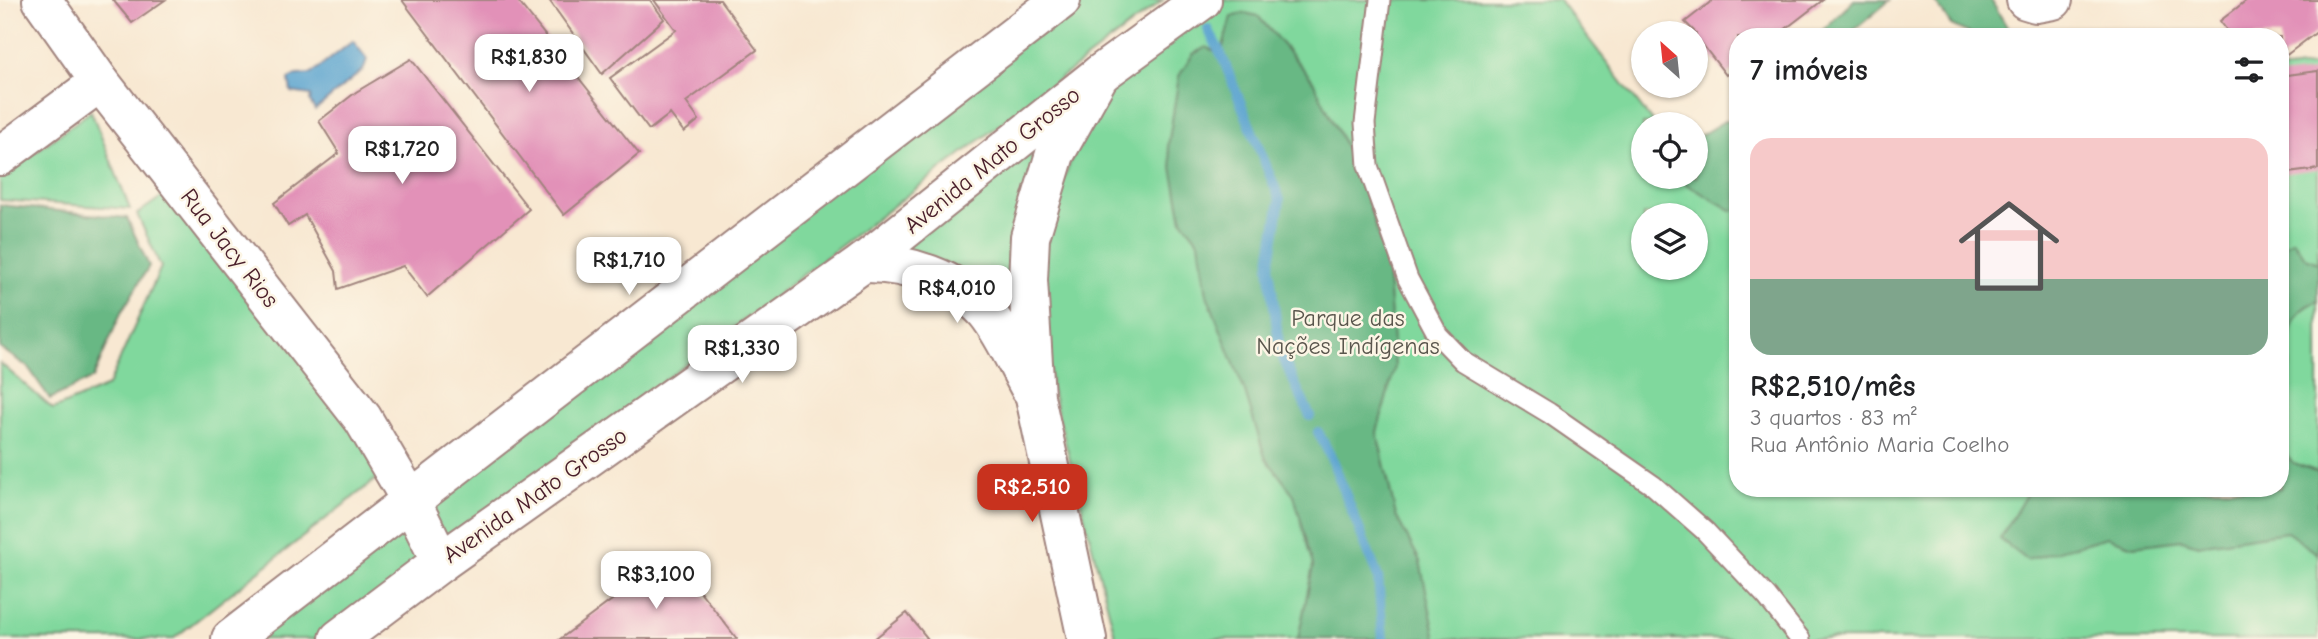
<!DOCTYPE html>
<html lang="pt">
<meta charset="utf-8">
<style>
body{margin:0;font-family:"Comic Neue",sans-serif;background:#f6f6f6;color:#202124;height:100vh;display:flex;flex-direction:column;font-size:26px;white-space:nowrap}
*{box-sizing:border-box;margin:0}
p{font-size:23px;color:#757577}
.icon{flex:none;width:38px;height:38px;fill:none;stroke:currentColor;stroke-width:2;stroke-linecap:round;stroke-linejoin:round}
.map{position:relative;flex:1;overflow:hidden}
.sheet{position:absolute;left:1729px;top:28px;width:560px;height:469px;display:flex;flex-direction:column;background:#fff;border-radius:28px;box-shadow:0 2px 5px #0004}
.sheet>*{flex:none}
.needle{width:46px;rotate:333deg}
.tools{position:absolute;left:1631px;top:21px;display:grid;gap:14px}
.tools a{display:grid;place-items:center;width:77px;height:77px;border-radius:50%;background:#fff;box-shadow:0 2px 5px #0004;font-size:35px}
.price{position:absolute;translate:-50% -60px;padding:0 16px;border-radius:14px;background:#fff;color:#222;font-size:23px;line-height:46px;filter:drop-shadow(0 2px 4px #0008)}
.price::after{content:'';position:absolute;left:50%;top:42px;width:21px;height:16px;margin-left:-10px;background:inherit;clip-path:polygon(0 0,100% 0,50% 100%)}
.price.active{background:#c8321e;color:#fff}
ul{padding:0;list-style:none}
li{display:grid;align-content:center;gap:14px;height:371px;padding:0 21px}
li span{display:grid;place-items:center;height:217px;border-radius:21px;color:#555}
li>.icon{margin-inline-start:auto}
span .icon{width:126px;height:126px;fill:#fffc;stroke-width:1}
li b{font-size:30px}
h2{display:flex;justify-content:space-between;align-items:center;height:84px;padding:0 21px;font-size:30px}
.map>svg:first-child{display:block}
</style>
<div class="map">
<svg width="2318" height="639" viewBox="0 0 2318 639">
<rect width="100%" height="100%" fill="#fcf5e5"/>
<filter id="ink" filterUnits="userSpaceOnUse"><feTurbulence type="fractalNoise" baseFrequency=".0143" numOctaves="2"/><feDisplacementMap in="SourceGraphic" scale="14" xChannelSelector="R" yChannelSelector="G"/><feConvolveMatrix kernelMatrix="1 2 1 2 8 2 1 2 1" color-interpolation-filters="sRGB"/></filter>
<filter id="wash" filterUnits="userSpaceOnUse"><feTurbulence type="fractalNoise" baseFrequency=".00686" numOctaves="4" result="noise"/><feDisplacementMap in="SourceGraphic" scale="28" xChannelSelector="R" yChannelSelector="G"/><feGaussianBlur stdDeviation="1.57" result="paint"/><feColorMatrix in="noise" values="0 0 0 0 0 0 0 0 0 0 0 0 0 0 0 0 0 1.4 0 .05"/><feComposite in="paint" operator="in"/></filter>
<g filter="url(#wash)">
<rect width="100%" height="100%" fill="#f8e8d2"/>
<g fill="#80d89d" stroke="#657c64" stroke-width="2" fill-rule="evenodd">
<path d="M 1075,0 L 1163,0 L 326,639 L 248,639 Z"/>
<path d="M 1206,0 L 1559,0 L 1654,124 L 1643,124 L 1643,177 L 1696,177 L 1738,137 L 1738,488 L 2280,488 L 2280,70 L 2318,65 L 2318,639 L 1116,639 L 1051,387 L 1042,282 L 1046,222 L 1089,116 L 1134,62 ZM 1643,215 L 1696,215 L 1696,268 L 1643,268 Z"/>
<path d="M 91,111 L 130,209 L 0,200 L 0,178 Z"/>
<path d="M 1050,130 L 1020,355 L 900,252 Z"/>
<path d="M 167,193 L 389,469 L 173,639 L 0,639 L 0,363 L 53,409 L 108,386 L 161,267 L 137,214 Z"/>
</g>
<g fill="#68b884" stroke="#596c58" stroke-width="2">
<path d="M 1854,0 L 1890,0 L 1846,37 L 1816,37 Z"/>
<path d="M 1934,0 L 1991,0 L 2013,37 L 1977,37 L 1951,25 Z"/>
<path d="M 1245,13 L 1258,16 L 1312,79 L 1362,180 L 1387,266 L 1395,367 L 1377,432 L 1396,516 L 1420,561 L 1436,639 L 1298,639 L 1313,566 L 1294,495 L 1265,457 L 1245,392 L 1207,295 L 1199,242 L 1182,220 L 1168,146 L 1179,76 L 1193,54 L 1206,47 L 1221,54 L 1231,17 Z"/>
<path d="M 1726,120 L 1738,122 L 1738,210 L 1731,210 L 1677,179 L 1677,177 L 1696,177 L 1696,138 Z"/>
<path d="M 0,205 L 127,218 L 149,266 L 120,315 L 93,378 L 50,399 L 28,367 L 0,348 Z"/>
<path d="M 2293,240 L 2306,258 L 2318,263 L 2318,301 C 2276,318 2295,354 2288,388 C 2287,393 2283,398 2280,402 L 2280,248 Z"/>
<path d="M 2280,446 L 2293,463 L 2318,472 L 2318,554 L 2287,532 L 2198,545 L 2182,540 L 2134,546 L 2107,537 L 2027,560 L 2000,539 L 2030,488 L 2280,488 Z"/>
</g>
<path fill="#57a2cf" stroke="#50607d" stroke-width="2" d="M 353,41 L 367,59 L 364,69 L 315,110 L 310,102 L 311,95 L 291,92 L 289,79 L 297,75 L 311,74 Z"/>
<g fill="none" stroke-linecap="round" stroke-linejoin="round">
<g stroke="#57a2cf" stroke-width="10">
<path d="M 1208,29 L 1221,54 L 1280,200 L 1269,267 L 1280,352 L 1310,416"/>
<path d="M 1318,432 L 1330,455 L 1378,577 L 1383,639"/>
</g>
</g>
<g id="blocks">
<g fill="#e291b8">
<path d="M 113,0 L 165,0 L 132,23 Z"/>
<path d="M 402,0 L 517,0 L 639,154 L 564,215 Z"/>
<path d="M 549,0 L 650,0 L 664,19 L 602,74 Z"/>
<path d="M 654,0 L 720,0 L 757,50 L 686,102 L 699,120 L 684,132 L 670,114 L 649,130 L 610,78 L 676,30 Z"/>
<path d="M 1713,0 L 1823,0 L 1775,37 L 1738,37 L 1738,66 L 1726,75 L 1696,36 L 1696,33 L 1685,22 Z"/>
<path d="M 2247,0 L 2318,0 L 2318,31 L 2280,60 L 2280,37 L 2232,37 L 2220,21 Z"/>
<path d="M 411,59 L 529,209 L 427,297 L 403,266 L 338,289 L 336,271 L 305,215 L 288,226 L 274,203 L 339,153 L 319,121 L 356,92 Z"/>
<path d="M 2318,71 L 2318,169 L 2280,174 L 2280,76 Z"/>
<path d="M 672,555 L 737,639 L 560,639 Z"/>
<path d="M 907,613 L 928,639 L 874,639 Z"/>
</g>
</g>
</g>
<g filter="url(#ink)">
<use href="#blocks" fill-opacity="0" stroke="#a1847e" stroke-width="2"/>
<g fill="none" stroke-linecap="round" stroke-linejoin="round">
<g stroke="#a1847e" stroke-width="23">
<path id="service" d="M 1380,0 L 1365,123 L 1368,166 L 1408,279 L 1438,335 L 1463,361 L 1549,413 L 1654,486 L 1705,531 L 1767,597 L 1800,639"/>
</g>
<g stroke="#a1847e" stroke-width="42">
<g id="minor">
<path d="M 42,0 L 100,82 L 363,419 L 411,501"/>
<path d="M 2026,0 L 2036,3 L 2053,0"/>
<path d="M 0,156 L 100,82"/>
</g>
</g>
<g stroke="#a1847e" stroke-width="42">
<g id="tertiary">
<path d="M 863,263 C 906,262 957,279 986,312 C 1002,331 1018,366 1030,388"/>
<path d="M 1087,639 L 1035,397 L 1028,280 L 1030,237 L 1055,154 L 1100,74"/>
</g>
</g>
<g stroke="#a1847e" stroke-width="42">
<g id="secondary">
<path d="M 411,501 L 441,562"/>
<path d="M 231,639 L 1061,0"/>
<path d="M 339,639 L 441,562 L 863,263 L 1100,74 L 1202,0"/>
</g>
</g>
<use href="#service" stroke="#fff" stroke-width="19"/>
<use href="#minor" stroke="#fff" stroke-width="38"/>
<use href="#tertiary" stroke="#fff" stroke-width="38"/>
<use href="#secondary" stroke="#fff" stroke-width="38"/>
</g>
</g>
<g text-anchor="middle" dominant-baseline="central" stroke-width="5" stroke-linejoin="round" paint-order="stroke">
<g font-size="24" fill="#4a1f2b" stroke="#fcf5e5">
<text transform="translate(992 160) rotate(-39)">Avenida Mato Grosso</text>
<text transform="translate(230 248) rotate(52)">Rua Jacy Rios</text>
<text transform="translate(535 495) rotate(-35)">Avenida Mato Grosso</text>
</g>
<g font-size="24" fill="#5a564d" stroke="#fcf5e5">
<text x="1348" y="318">Parque das<tspan x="1348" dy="28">Nações Indígenas</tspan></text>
</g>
</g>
</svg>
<div class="tools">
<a><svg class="needle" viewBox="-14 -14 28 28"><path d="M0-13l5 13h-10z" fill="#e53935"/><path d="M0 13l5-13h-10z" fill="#757577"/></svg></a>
<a><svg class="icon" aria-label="locate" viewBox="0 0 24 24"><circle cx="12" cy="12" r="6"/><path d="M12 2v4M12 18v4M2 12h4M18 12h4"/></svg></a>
<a><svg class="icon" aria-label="layers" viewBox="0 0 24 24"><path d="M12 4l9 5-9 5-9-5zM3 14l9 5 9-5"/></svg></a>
</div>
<b class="price" style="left:529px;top:94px">R$1,830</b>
<b class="price" style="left:402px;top:186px">R$1,720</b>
<b class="price" style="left:629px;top:297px">R$1,710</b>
<b class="price" style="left:957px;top:325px">R$4,010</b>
<b class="price" style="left:742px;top:385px">R$1,330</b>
<b class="price active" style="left:1032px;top:524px">R$2,510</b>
<b class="price" style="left:656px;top:611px">R$3,100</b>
<section class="sheet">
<h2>7 imóveis<svg class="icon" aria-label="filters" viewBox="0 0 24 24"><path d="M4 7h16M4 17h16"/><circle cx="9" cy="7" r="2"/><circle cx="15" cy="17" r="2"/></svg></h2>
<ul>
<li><span style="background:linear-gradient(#f6c9c9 65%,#7fa58c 0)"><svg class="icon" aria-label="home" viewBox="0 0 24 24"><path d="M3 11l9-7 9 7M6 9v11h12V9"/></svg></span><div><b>R$2,510/mês</b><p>3 quartos · 83 m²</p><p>Rua Antônio Maria Coelho</p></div></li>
</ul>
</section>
</div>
